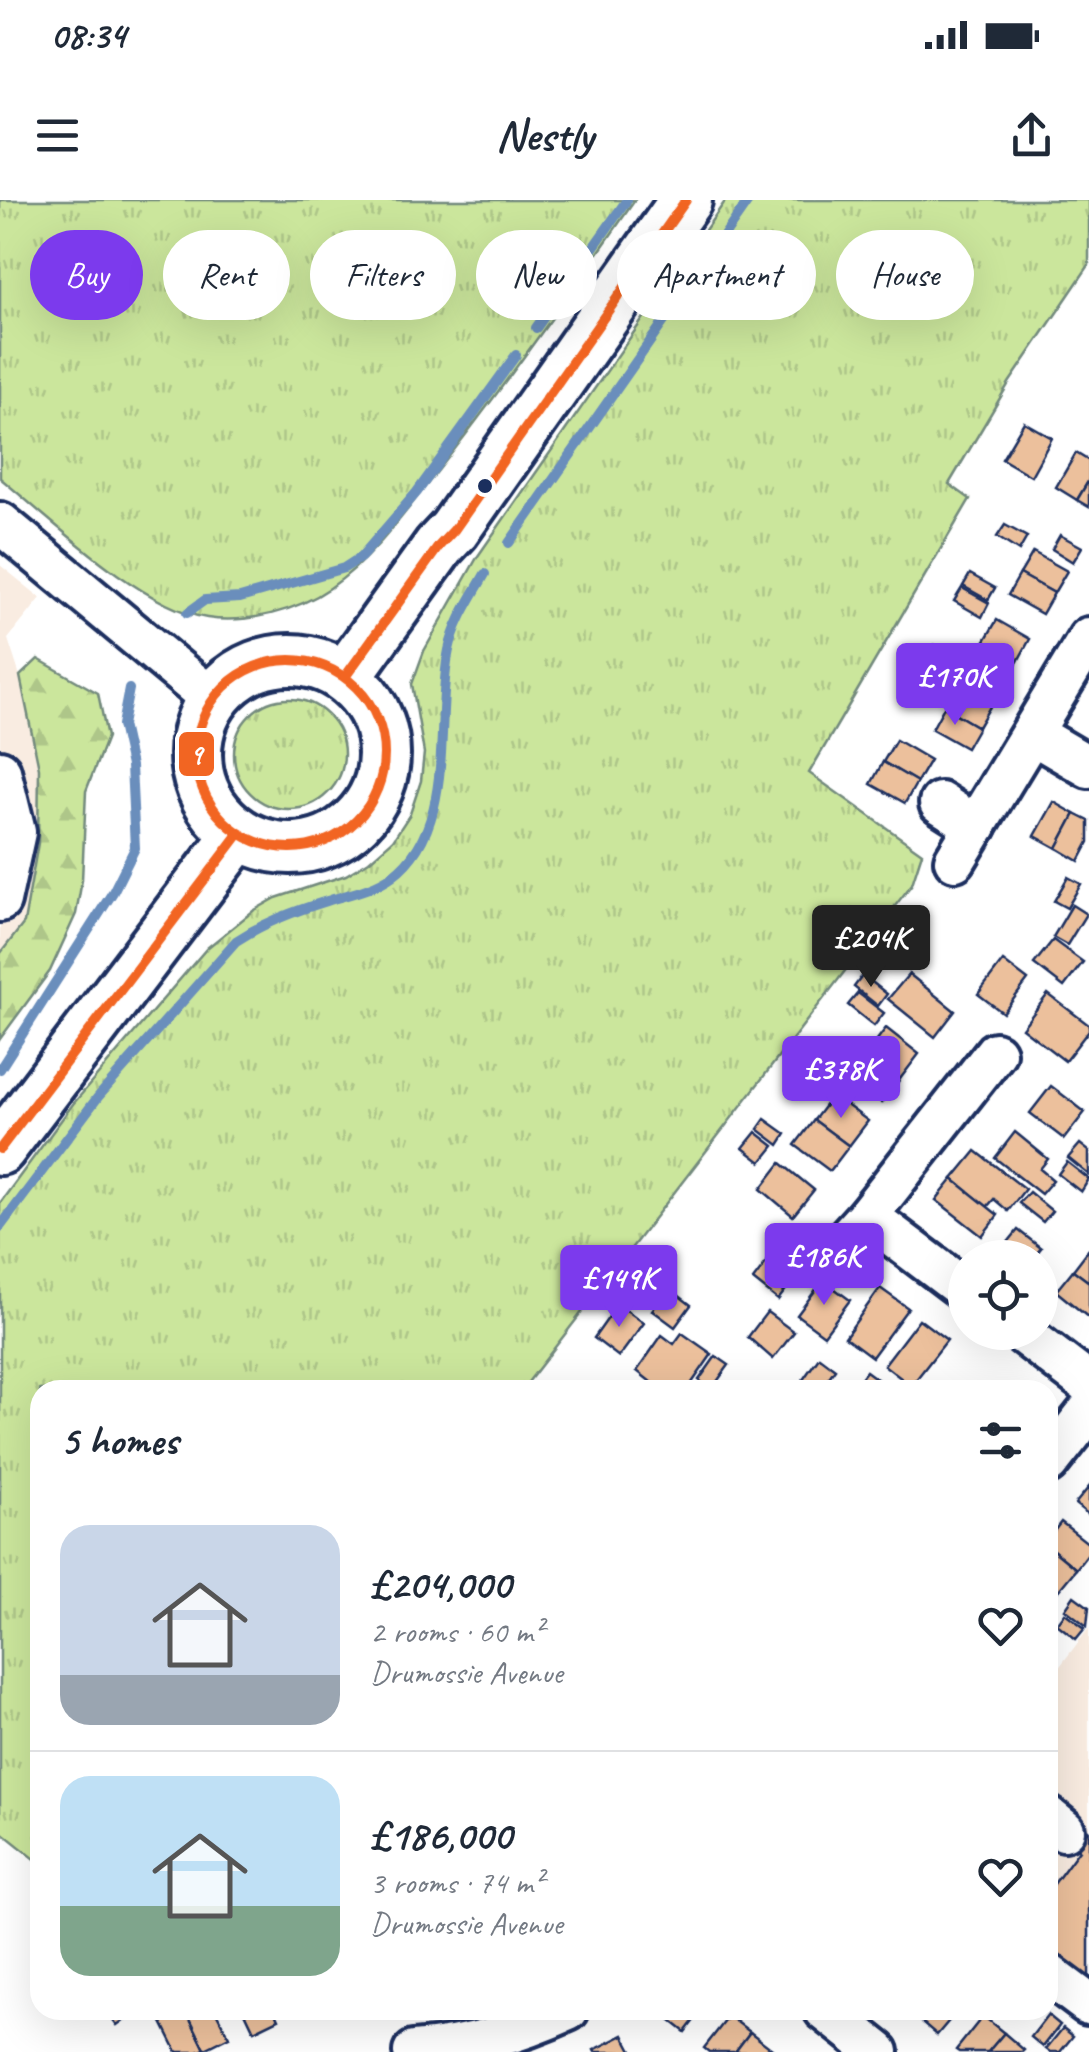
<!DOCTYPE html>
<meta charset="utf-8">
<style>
body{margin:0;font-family:Caveat,sans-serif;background:#f2f2f3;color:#1f2937;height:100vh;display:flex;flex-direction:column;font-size:38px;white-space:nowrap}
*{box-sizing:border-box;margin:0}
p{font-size:32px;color:#747a83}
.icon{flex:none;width:55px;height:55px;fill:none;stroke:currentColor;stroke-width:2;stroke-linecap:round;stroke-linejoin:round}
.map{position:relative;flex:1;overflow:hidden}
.sheet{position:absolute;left:30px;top:1180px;width:1028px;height:640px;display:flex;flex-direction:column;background:#fff;border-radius:30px;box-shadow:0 10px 40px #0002}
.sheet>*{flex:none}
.top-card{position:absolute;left:30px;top:30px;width:1030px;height:90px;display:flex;gap:20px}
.controls{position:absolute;left:948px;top:1040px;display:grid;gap:20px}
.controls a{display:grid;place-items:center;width:110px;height:110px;border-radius:50%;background:#fff;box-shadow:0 10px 40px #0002;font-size:50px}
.price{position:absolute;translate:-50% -85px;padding:0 22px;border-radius:10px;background:#7c3aed;color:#fff;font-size:32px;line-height:65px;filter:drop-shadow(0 2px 5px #0008)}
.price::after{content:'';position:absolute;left:50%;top:60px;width:30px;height:22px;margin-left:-15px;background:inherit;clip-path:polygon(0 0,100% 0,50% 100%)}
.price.active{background:#222;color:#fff}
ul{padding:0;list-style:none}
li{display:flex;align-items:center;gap:30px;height:250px;padding:0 30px}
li+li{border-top:2px solid #e0e1e3}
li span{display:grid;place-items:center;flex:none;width:280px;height:200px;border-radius:30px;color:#555}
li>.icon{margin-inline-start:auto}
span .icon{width:120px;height:120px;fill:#fffc;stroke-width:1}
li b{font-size:42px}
h2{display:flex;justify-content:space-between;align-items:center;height:120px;padding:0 30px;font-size:42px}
.pill{padding:0 35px;border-radius:45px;background:#fff;box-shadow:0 10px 40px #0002;font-size:35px;line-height:90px}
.pill.active{background:#7c3aed;color:#fff}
.status{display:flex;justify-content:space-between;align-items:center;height:70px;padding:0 50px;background:#fff;direction:ltr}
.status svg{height:28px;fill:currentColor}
header{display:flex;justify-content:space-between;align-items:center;height:130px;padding:0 30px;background:#fff;font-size:45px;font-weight:800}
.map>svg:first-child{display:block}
</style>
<div class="status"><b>08:34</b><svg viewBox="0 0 49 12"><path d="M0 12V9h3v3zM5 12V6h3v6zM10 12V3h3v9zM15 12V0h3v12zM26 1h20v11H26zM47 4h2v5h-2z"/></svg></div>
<header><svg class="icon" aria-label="menu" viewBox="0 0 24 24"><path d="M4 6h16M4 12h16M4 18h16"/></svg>Nestly<svg class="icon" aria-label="share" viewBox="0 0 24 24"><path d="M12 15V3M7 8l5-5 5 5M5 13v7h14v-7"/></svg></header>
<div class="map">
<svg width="1089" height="1852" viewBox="0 0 1089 1852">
<defs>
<pattern id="grass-tufts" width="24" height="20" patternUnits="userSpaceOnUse" patternTransform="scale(2.5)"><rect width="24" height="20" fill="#cbe69c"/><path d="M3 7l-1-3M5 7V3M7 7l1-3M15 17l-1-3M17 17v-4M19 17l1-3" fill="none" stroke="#aec689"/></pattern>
<pattern id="forest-firs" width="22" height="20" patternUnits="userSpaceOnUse" patternTransform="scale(2.5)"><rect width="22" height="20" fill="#cbe69c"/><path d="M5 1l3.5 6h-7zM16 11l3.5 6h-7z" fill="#aec689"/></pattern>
</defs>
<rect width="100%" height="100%" fill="#fff"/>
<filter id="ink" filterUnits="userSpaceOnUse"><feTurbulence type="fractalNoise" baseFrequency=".01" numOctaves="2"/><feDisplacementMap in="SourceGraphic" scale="20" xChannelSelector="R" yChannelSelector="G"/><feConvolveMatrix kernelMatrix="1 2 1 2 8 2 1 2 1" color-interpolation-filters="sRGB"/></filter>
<g filter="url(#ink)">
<g fill="#f9ece1">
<path d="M 0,365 L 41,398 L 8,439 L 20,476 L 39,568 L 38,643 L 24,723 L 0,754 Z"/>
<path d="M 1089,1428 L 1089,1823 L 1048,1791 L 1048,1482 Z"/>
</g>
<g fill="url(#grass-tufts)" stroke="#738a7d" stroke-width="2.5">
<path d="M 0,0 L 635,0 C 570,94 504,187 433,277 C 403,315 371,360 330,388 C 297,411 247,424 207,418 C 142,408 51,320 0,278 Z"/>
<path d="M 726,0 L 1089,0 L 1089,65 L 1009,183 L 949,284 L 970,299 L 809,573 L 922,653 L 912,684 L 522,1190 L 40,1190 L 40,1663 L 0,1631 L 0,1003 L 73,904 L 207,748 L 253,711 L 276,698 L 346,675 L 369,661 L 393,640 L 410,614 L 421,581 L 424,553 L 412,484 L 424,451 L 478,356 Z"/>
<circle cx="289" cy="554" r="55"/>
</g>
<path fill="url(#forest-firs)" stroke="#738a7d" stroke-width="2.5" d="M 38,459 L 98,493 L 107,537 L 86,591 L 82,680 L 76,714 L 50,771 L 0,839 L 0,754 L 24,723 L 38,643 L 39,568 L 20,476 Z"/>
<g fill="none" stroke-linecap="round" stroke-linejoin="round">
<g stroke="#6a8ebc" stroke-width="10">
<path d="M 536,128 L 627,0"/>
<path d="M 509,343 L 749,0"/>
<path d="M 187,413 L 205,400 L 240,398 L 344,368 L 361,357 L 417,292 L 516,155"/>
<path d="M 0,869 L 113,692 L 135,648 L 131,566 L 122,525 L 129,489"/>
<path d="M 0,1027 L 98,897 L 236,741 C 265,722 295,711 327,701 C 349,694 374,689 392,676 C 458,628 434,520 449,450 C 455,422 471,399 485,374"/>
</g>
</g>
<g fill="#ecc09c" stroke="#1b2f5e" stroke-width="2.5">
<path d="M 1024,222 L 1052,238 L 1031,276 L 1002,259 Z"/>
<path d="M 1076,253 L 1089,261 L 1089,280 L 1077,300 L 1056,287 Z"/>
<path d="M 1089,280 L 1089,307 L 1077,300 Z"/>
<path d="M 1005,325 L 1027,337 L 1019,351 L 997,337 Z"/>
<path d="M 1060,335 L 1082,347 L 1073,362 L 1052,349 Z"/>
<path d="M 1033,352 L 1067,371 L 1054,393 L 1020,374 Z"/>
<path d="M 970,374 L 995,388 L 988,400 L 963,386 Z"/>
<path d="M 1020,374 L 1054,393 L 1042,414 L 1008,395 Z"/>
<path d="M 962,388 L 989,403 L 982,417 L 954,401 Z"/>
<path d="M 997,420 L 1030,439 L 1018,461 L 984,442 Z"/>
<path d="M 984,442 L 1018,461 L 1005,482 L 972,463 Z"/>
<path d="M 935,445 L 958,458 L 951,469 L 928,456 Z"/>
<path d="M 925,456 L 953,471 L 946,485 L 918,469 Z"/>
<path d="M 957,485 L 991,505 L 978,527 L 944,507 Z"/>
<path d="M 944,507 L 978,527 L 966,548 L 932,529 Z"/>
<path d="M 896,540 L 930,560 L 917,582 L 883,562 Z"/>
<path d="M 883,562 L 917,582 L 905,603 L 871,584 Z"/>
<path d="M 1054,602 L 1075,614 L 1057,648 L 1035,636 Z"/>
<path d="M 1075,614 L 1089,621 L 1089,642 L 1079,661 L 1057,648 Z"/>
<path d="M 1068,677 L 1081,684 L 1067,708 L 1054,701 Z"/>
<path d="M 1072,705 L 1086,714 L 1067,745 L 1053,737 Z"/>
<path d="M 1053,740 L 1083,762 L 1064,787 L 1034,764 Z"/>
<path d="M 1003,761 L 1028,780 L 1003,813 L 978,794 Z"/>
<path d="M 909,774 L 955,811 L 935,837 L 888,799 Z"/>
<path d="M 863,775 L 887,794 L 878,806 L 854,787 Z"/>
<path d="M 858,793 L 884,813 L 874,826 L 848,805 Z"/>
<path d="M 1048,794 L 1089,825 L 1089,830 L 1065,861 L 1022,828 Z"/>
<path d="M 886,828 L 919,854 L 900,879 L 867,853 Z"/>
<path d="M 810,843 L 838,865 L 828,877 L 801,854 Z"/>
<path d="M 867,853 L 900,879 L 882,903 L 848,877 Z"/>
<path d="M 1051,886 L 1085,912 L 1064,939 L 1030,913 Z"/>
<path d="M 833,895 L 868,921 L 849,946 L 814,920 Z"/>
<path d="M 765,919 L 786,934 L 779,945 L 758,929 Z"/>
<path d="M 814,920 L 849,946 L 830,971 L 795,945 Z"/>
<path d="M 756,932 L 774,946 L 761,962 L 743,948 Z"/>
<path d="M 1015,932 L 1048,959 L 1040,969 L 1053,980 L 1041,994 L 995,958 Z"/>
<path d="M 1080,944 L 1089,951 L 1089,975 L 1068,958 Z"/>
<path d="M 976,951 L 1025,989 L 1008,1011 L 994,999 L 987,1007 L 953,979 Z"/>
<path d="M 1067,962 L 1089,979 L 1081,992 L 1058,974 Z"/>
<path d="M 781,963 L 814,990 L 793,1016 L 761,989 Z"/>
<path d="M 953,979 L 998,1015 L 982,1036 L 936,1000 Z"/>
<path d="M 1029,992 L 1052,1011 L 1043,1022 L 1019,1003 Z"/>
<path d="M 1018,1030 L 1041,1048 L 1033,1058 L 1008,1058 L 1001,1051 Z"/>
<path d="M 778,1047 L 804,1066 L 778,1100 L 753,1080 Z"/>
<path d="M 1089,1049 L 1089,1082 L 1073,1070 Z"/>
<path d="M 1073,1070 L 1089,1082 L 1089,1118 L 1056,1091 Z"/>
<path d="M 823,1080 L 850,1100 L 824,1135 L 797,1115 Z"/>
<path d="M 669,1088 L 691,1105 L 675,1127 L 652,1110 Z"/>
<path d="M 880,1088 L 908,1108 L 872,1157 L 845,1137 Z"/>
<path d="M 618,1104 L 644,1123 L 619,1157 L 594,1138 Z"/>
<path d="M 767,1112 L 794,1132 L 773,1159 L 748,1137 Z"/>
<path d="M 919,1119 L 947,1140 L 911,1186 L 884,1165 Z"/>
<path d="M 682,1133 L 712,1154 L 687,1190 L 661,1190 L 637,1171 L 662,1135 L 674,1144 Z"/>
<path d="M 716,1156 L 729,1165 L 711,1190 L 699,1180 Z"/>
<path d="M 819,1157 L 835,1169 L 820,1190 L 808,1190 L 800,1184 Z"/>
<path d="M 866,1171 L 881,1182 L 876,1190 L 852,1190 Z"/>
<path d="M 1089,1287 L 1089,1315 L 1075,1304 Z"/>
<path d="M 1061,1322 L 1089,1344 L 1089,1352 L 1076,1369 L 1048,1346 L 1048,1339 Z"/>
<path d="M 1048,1346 L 1076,1369 L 1058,1391 L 1048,1382 Z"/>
<path d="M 1074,1396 L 1089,1407 L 1087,1426 L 1065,1409 Z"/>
<path d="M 1065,1413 L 1085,1428 L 1076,1439 L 1057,1424 Z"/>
<path d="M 1088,1630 L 1089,1631 L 1089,1792 L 1048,1761 L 1048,1692 L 1079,1650 L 1075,1647 Z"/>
<path d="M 106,1810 L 129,1810 L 132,1814 L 117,1825 Z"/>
<path d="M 186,1810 L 205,1849 L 198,1852 L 177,1852 L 162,1822 Z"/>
<path d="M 186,1810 L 215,1810 L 229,1837 L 205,1849 Z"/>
<path d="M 244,1810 L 275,1810 L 279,1819 L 254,1831 Z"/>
<path d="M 665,1810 L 702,1810 L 685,1832 L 662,1814 Z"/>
<path d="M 923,1810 L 958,1810 L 937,1835 L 916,1817 Z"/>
<path d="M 1048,1815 L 1060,1825 L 1043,1847 L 1031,1837 Z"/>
<path d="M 729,1816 L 750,1832 L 735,1852 L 709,1852 L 704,1848 Z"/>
<path d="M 983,1816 L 1004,1833 L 988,1852 L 959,1852 L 956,1850 Z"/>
<path d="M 1063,1828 L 1073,1836 L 1060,1852 L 1050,1852 L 1046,1849 Z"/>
<path d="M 750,1832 L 772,1849 L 770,1852 L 735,1852 Z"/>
<path d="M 1004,1833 L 1024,1850 L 1022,1852 L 988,1852 Z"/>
<path d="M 624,1835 L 633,1852 L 595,1852 L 594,1850 Z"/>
</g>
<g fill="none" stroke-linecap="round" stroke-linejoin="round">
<g stroke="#1b2f5e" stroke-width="48">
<g id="minor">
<path d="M 0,323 L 212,499"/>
<path d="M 1033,534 L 1089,567"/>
<path d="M 0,571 L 15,632 L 0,701"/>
<path d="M 940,603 L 976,626"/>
<path d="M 955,660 L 1089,438"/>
<path d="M 838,1048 L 867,1016"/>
<path d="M 965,1090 L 867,1016 L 995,853"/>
<path d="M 1021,1132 L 1089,1184"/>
<path d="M 1048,1263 L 1089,1211"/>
<path d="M 1048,1617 L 1064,1630"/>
<path d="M 1048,1774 L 1088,1804"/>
<path d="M 825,1810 L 878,1852"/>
<path d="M 414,1852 C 470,1847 517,1833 568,1810"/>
</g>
</g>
<g stroke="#1b2f5e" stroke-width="58">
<g id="major">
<circle cx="290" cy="554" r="94"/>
<path d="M 345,477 L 439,346 L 454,330 L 686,0"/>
<path d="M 0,949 L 239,634"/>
</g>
</g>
<use href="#minor" stroke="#fff" stroke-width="40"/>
<use href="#major" stroke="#fff" stroke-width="50"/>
<g stroke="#fff" stroke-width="18">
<g id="bus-1">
<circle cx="290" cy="554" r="94"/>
<path d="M 345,477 L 439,346 L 454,330 L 686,0"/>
<path d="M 0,949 L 239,634"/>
</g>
</g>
<use href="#bus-1" stroke="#f26522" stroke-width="10"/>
</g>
</g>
<circle fill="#1b2f5e" stroke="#fff" stroke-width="4" cx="485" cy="286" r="9"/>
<rect stroke="#fff" stroke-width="4" x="177" y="530" width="39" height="48" rx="10" fill="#f26522"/>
<g font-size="28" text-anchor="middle" font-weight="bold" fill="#fff">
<text x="196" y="564">9</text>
</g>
</svg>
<div class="controls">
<a><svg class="icon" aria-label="locate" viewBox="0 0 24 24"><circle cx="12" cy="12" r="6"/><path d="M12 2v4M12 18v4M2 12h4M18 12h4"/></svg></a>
</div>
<b class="price" style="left:955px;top:528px">£170K</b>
<b class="price active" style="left:871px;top:790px">£204K</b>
<b class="price" style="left:841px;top:921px">£378K</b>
<b class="price" style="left:824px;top:1108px">£186K</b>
<b class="price" style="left:619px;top:1130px">£149K</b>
<div class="top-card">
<a class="pill active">Buy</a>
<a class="pill">Rent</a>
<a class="pill">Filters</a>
<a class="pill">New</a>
<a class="pill">Apartment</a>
<a class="pill">House</a>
</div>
<section class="sheet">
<h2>5 homes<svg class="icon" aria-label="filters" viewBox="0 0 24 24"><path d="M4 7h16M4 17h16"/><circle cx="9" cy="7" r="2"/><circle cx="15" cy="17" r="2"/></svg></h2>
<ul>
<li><span style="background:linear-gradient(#c9d6e8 75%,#9aa5b1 0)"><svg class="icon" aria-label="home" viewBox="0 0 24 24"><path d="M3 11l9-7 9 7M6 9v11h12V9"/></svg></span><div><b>£204,000</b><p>2 rooms · 60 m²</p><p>Drumossie Avenue</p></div><svg class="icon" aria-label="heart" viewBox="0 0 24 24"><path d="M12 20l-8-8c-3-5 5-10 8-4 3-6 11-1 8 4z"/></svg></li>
<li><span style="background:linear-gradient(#bfe0f5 65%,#7fa58c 0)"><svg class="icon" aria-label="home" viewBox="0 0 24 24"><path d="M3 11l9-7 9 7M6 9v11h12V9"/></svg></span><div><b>£186,000</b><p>3 rooms · 74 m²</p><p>Drumossie Avenue</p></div><svg class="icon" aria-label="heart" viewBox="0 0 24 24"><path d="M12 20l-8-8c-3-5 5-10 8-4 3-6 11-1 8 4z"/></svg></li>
</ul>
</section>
</div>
